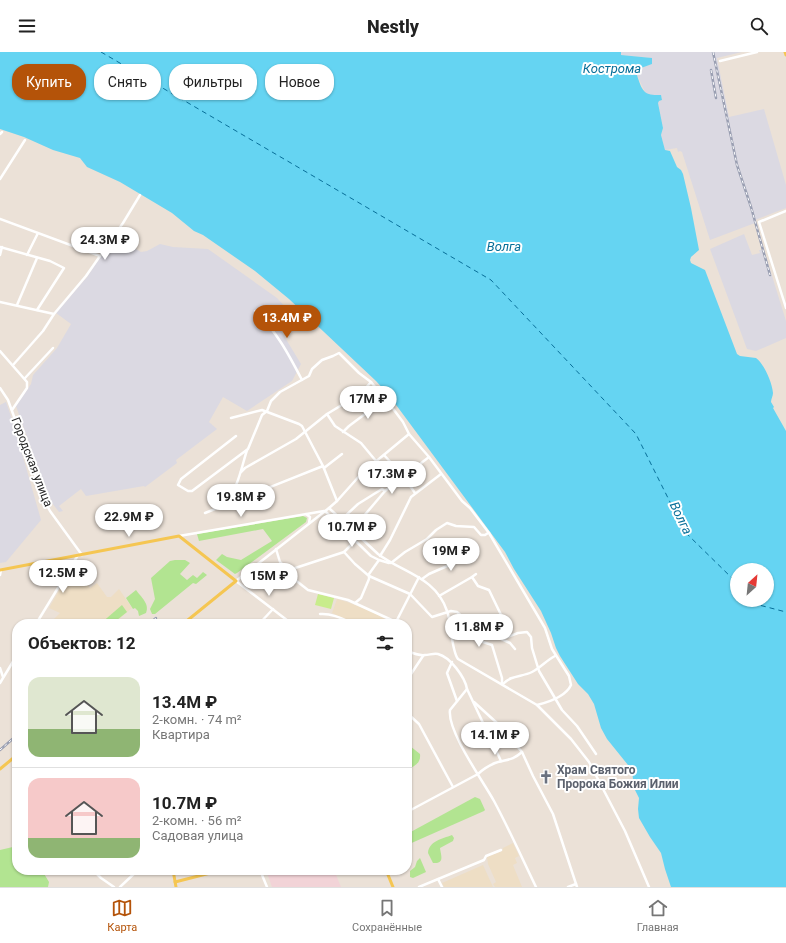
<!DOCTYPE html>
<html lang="ru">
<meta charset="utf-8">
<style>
body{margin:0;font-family:Roboto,sans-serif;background:#f2f2f2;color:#222;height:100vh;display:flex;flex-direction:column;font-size:15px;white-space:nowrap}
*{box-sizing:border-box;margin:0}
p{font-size:13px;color:#767676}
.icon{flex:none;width:22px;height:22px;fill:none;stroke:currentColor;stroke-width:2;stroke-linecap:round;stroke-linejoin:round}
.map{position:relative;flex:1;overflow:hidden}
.drawer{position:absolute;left:12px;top:567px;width:400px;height:256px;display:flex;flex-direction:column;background:#fff;border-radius:16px;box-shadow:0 1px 3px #0004}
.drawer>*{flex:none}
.guide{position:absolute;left:12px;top:12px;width:400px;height:36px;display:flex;gap:8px}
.needle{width:26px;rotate:27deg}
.buttons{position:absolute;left:730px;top:511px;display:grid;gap:8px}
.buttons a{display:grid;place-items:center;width:44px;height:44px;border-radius:50%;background:#fff;box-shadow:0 1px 3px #0004;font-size:20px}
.price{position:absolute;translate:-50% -34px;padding:0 9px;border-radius:14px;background:#fff;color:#222;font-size:13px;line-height:26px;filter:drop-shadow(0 1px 2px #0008)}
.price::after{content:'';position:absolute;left:50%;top:24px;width:12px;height:9px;margin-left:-6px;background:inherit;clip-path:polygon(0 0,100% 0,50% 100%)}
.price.selected{background:#b45309;color:#fff}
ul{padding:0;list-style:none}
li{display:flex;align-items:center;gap:12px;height:100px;padding:0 16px}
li+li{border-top:1px solid #e0e0e0}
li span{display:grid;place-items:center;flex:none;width:112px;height:80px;border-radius:12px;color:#555}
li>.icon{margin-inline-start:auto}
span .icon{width:48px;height:48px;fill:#fffc;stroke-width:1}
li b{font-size:17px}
h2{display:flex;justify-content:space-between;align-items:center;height:48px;padding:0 16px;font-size:17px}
.tag{padding:0 14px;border-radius:16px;background:#fff;box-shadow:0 1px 3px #0004;font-size:14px;line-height:36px}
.tag.selected{background:#b45309;color:#fff}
header{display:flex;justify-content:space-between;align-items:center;height:52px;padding:0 16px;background:#fff;font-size:18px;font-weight:800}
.tabs{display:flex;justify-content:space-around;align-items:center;height:56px;border-top:1px solid #e0e0e0;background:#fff;font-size:11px;color:#767676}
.tabs a{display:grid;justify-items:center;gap:2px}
.tabs .selected{color:#b45309}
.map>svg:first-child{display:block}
</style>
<header><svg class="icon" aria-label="menu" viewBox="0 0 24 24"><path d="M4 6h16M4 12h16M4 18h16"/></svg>Nestly<svg class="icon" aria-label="search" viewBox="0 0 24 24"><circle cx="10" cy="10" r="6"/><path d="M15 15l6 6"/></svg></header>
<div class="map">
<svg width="786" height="835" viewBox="0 0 786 835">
<rect width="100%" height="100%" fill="#ebe1d7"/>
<g fill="#dbd9e2">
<path d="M 620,0 L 742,0 L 717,6 L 729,65 L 764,57 L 786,133 L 786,156 L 755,168 L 755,171 L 710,188 L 682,100 L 680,99 L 678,100 L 677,96 L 665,98 L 661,83 L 663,76 L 658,51 L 659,49 L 662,48 L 661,43 L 651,43 L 647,42 L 645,40 L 637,23 L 634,23 L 632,21 L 633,19 L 652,12 L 650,6 L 621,3 Z"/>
<path d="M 744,182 L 752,203 L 760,201 L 759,198 L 764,198 L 786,269 L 786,286 L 756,299 L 747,297 L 710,197 Z"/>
<path d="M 114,184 L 141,200 L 147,199 L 160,192 L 173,195 L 208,197 L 277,246 L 290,260 L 278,274 L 301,312 L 292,329 L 247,359 L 223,345 L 209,370 L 217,377 L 176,408 L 177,411 L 145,435 L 144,434 L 86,444 L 81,437 L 59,454 L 63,459 L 59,460 L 52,451 L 34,405 L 16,354 L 31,332 L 33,323 L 57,296 L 71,272 L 56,261 L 87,225 Z"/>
<path d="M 6,350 L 14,373 L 41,468 L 6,510 L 0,511 L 0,353 Z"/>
</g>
<g fill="#eedec5">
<path d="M 73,514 L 90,536 L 97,531 L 107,545 L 111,545 L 119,537 L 132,556 L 113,572 L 88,572 L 83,567 L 77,572 L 51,572 L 50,571 L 60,561 L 49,556 Z"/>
<path d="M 337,547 L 347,550 L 371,559 L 394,572 L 356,572 L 332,561 Z"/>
<path d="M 513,791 L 519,804 L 515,806 L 517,811 L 513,813 L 522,835 L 495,835 L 493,832 L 496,830 L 488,812 L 487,805 L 502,799 L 503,796 Z"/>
<path d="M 483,813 L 493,835 L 444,835 L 442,831 Z"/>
</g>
<path fill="#f2d3d7" d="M 266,818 L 334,818 L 341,835 L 272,835 Z"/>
<g fill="#b2e491">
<path d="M 303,464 L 307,466 L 306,470 L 237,521 L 235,522 L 216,508 L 222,502 L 227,505 L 241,508 L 272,489 L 263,477 L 199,489 L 197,482 Z"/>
<path d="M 175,508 L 185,508 L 190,511 L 180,522 L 187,528 L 193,523 L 197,526 L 203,520 L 207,523 L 196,532 L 193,531 L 155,562 L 152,562 L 150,557 L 155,547 L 151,526 L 170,509 Z"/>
<path d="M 136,538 C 141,545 150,552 146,561 L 139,564 L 138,559 L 135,556 L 133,557 L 126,546 Z"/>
<path d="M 122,553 L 127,560 L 112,572 L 100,572 Z"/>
<path d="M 407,693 L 410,694 L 420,702 C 421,711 415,714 407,718 Z"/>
<path d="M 475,745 L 480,747 L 485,758 L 484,759 L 407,793 L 407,782 Z"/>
<path d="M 452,783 L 454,786 L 453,789 L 440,796 C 441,804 445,812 433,811 L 428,801 C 429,789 442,787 452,783 Z"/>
<path d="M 17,794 L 17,818 L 37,818 L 40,821 L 43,820 L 49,830 L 48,835 L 0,835 L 0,798 Z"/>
<path d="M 420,806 L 426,820 L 413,826 L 410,825 L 410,819 L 415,815 L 417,809 Z"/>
</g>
<path fill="#c8ec8c" d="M 318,542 L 334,546 L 331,557 L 315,553 Z"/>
<path fill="#65d4f2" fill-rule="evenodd" d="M 0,0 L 621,0 L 621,3 L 652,6 L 652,12 L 633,19 L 632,21 L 634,23 L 637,23 C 642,39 644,44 661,43 L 662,48 L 659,49 L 658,51 L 663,76 L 661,83 L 665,98 L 670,99 L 677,115 L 681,118 L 683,122 L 691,156 L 699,198 L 691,205 L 690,208 L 691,211 L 705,218 L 737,302 L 740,304 L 756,306 C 764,312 772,330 773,341 C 773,344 771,347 771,350 L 774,355 L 773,356 L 786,379 L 786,835 L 671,835 L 665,817 L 661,801 L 650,785 L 639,766 L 638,757 L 639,746 L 634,736 L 632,718 L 607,687 L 601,676 L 594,652 L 588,642 L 578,632 L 560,604 L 556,596 L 551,581 L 541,559 L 514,517 L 505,500 L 388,342 L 376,329 L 289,247 L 255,219 L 203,183 L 194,179 L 172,161 L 120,130 L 87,115 L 80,106 L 53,98 L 24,85 L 0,77 ZM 737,518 L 767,518 L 767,548 L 737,548 Z"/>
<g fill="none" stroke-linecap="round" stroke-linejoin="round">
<g stroke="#086f99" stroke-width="1" stroke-dasharray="5 4" stroke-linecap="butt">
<path d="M 101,0 L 491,228 L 636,382 L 685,480 L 737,531"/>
<path d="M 754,548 L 759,553 L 786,560"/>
</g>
<g stroke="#fff" stroke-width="2.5">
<path d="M 720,9 L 757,0"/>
<path d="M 0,82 L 2,80"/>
<path d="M 0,127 L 25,88"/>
<path d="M 786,159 L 759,170 L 786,256"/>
<path d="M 0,167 L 100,204"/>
<path d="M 0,195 L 50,209 L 64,216 L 37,258"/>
<path d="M 0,203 L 2,195"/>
<path d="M 27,203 L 38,181"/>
<path d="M 0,250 L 54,262"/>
<path d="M 17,253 L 37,206"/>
<path d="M 255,259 C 276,278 289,303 302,328"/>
<path d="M 0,299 L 27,330 L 27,336 L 12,358"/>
<path d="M 13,313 L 43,279 L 54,262 L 86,224 L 123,171 L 140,143"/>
<path d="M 25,326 L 53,296"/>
<path d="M 0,336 L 8,348 L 12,359 L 44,448 L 50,459 L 82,503"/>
<path d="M 327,362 L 335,374 L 361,391 L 376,409"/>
<path d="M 231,366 L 262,358 L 299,372 L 302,374 L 323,414 L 337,449"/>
<path d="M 343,380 L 349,374 L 385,347"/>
<path d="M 236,384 L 181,427 L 178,433 L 188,439 L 192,439 L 248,397 L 262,363 L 267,359 L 271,349 L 280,340 L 309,324 L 312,317 L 322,308 L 333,304 L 339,301 L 359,321 L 371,330 L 391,354 L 403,370 L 409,382 L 429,405 L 462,449 L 470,456 L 489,481 L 545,576 L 552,597 L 569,624 L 571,633 C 566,644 549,650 537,653"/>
<path d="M 384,403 L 403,424 L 415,441"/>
<path d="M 324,416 L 342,402"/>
<path d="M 241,420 L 245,416 L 296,387 L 327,362 L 350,348 L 364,338 L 371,330"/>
<path d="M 224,453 C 238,437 241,417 247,398"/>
<path d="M 329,456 L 378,502 C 403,521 436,525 447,559 C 452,572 451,598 458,607 L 537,653 L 571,687 L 589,710 L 602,735 L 625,779 L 649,835"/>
<path d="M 325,459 L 371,504 L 379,508 L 389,511"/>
<path d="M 205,461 L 323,414"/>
<path d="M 306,462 L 310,465 L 309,471"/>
<path d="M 341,468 L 358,452 L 382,437 L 385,439"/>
<path d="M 352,478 L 385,439 L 429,405"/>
<path d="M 179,484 L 324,459"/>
<path d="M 276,497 L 280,510 L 284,514 L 294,527 L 308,538 L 348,548 L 396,570 L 419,525"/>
<path d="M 344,500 L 355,512 L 369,524 L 410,542 L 432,565 L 451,559 L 457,560 L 473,574 L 483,590 L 492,593 L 502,626 L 502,631"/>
<path d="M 380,504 L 390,488 L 411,445 L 441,422"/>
<path d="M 391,511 L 405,500 L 427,487 L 436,478 L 447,471 L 456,474 L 474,475 L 481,483 L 485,483 L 488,481"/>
<path d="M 277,522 L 344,500 L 355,489"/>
<path d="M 0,523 L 1,518"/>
<path d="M 472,525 L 476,522"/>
<path d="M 422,527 L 429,522 L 454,511 L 470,503"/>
<path d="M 439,544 L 472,525 L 478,534 L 489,538 L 504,569 L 509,584"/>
<path d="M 355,551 L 361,546 L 369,527 L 369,522 L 379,508"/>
<path d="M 320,562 C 332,561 343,567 354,572"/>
<path d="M 36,572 L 78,503"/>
<path d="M 259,572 L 273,557"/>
<path d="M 292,572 L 236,529 L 329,456 L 337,449 L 362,421 L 409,382"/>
<path d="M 473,574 L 510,591 L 515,597"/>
<path d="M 473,574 L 501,564"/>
<path d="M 502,587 L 518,581 L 527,580 L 531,585 L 532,596 L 539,619 L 562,658 L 577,674 L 596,702"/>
<path d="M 407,599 C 412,601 420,604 425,603 C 429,603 434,601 438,602 C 450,605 465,625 467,637 L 501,709"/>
<path d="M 452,610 L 447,621 L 457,649"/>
<path d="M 0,616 L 3,625"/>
<path d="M 407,628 L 423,604"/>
<path d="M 0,631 L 17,603"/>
<path d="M 503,632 C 511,623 522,625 532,620 C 540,616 547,608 555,604"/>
<path d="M 467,637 L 450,658 C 447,679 483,729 494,749 C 509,777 522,806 536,835"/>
<path d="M 474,650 L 497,671 L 522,700 L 533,724 L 553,762 L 577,835"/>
<path d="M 407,661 L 419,672 L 453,735"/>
<path d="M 407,760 L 478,722 C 483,717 488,714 495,711 C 507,707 512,709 522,700"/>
<path d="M 93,818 L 101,826 L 114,835"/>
<path d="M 260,818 L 267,835"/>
<path d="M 438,827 L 442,835"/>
<path d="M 120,835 L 138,818"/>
<path d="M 419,835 L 484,808 L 486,804 L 501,798"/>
<path d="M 568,835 L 576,832"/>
</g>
<g stroke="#f5c652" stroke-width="3">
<path d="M 785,0 L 786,3"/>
<path d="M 0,518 L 179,484 L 236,529 L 183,572"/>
<path d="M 0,717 L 17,703"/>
<path d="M 173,818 L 176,835"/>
<path d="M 386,818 L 393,835"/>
<path d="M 175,830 L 222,818"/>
</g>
<g stroke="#9a9fb2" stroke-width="2.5">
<g id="rail">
<path d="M 713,0 L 737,113 L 751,155 L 770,223"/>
<path d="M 711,18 L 716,46"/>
<path d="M 149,572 L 156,566"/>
<path d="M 0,698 L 17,683"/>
</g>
</g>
<use href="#rail" stroke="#fff" stroke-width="1" stroke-dasharray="3" stroke-linecap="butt"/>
</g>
<defs>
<g id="church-bare" transform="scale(1.08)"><path d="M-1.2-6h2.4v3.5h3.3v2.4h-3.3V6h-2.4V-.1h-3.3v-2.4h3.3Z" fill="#6b7280" stroke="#fff" stroke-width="2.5" paint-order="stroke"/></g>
</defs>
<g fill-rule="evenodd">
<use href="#church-bare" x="546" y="725"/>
</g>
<g text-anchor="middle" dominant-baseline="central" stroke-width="4" stroke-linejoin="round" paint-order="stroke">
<g font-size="12" fill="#272727" stroke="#fff">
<text transform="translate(32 410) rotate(69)">Городская улица</text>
</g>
<g font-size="12" font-weight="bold" fill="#5b616d" stroke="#fff" text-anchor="start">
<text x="557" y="718">Храм Святого<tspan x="557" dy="14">Пророка Божия Илии</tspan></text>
</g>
<g font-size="13" font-style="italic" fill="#086f99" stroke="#fff">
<text x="612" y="16">Кострома</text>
<text x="504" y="194">Волга</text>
<text transform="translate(681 466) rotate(64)">Волга</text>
</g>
</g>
</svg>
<div class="buttons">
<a><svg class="needle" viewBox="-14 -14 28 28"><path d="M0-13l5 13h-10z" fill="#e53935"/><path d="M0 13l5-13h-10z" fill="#767676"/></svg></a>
</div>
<b class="price" style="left:105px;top:209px">24.3M ₽</b>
<b class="price selected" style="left:287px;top:287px">13.4M ₽</b>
<b class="price" style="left:368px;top:368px">17M ₽</b>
<b class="price" style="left:392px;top:443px">17.3M ₽</b>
<b class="price" style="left:241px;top:466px">19.8M ₽</b>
<b class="price" style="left:129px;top:486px">22.9M ₽</b>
<b class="price" style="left:352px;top:496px">10.7M ₽</b>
<b class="price" style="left:451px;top:520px">19M ₽</b>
<b class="price" style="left:63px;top:542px">12.5M ₽</b>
<b class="price" style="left:269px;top:545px">15M ₽</b>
<b class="price" style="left:479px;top:596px">11.8M ₽</b>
<b class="price" style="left:495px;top:704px">14.1M ₽</b>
<div class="guide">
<a class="tag selected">Купить</a>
<a class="tag">Снять</a>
<a class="tag">Фильтры</a>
<a class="tag">Новое</a>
</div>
<section class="drawer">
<h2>Объектов: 12<svg class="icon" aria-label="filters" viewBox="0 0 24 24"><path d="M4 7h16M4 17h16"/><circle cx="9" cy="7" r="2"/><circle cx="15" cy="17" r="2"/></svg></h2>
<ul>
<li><span style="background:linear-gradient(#dfe7d0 65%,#8fb573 0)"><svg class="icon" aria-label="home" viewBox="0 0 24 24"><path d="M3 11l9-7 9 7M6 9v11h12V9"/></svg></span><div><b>13.4M ₽</b><p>2-комн. · 74 m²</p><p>Квартира</p></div></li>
<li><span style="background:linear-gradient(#f6c9c9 75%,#8fb573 0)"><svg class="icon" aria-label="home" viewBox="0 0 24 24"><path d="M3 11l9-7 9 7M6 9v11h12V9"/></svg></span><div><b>10.7M ₽</b><p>2-комн. · 56 m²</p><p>Садовая улица</p></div></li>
</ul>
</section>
</div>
<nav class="tabs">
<a class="selected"><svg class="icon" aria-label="map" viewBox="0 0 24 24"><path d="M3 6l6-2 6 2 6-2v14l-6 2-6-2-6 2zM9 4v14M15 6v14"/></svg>Карта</a>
<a><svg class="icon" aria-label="saved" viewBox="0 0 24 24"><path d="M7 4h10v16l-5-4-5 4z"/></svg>Сохранённые</a>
<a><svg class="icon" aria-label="home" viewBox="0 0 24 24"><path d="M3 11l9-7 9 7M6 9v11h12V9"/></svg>Главная</a>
</nav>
